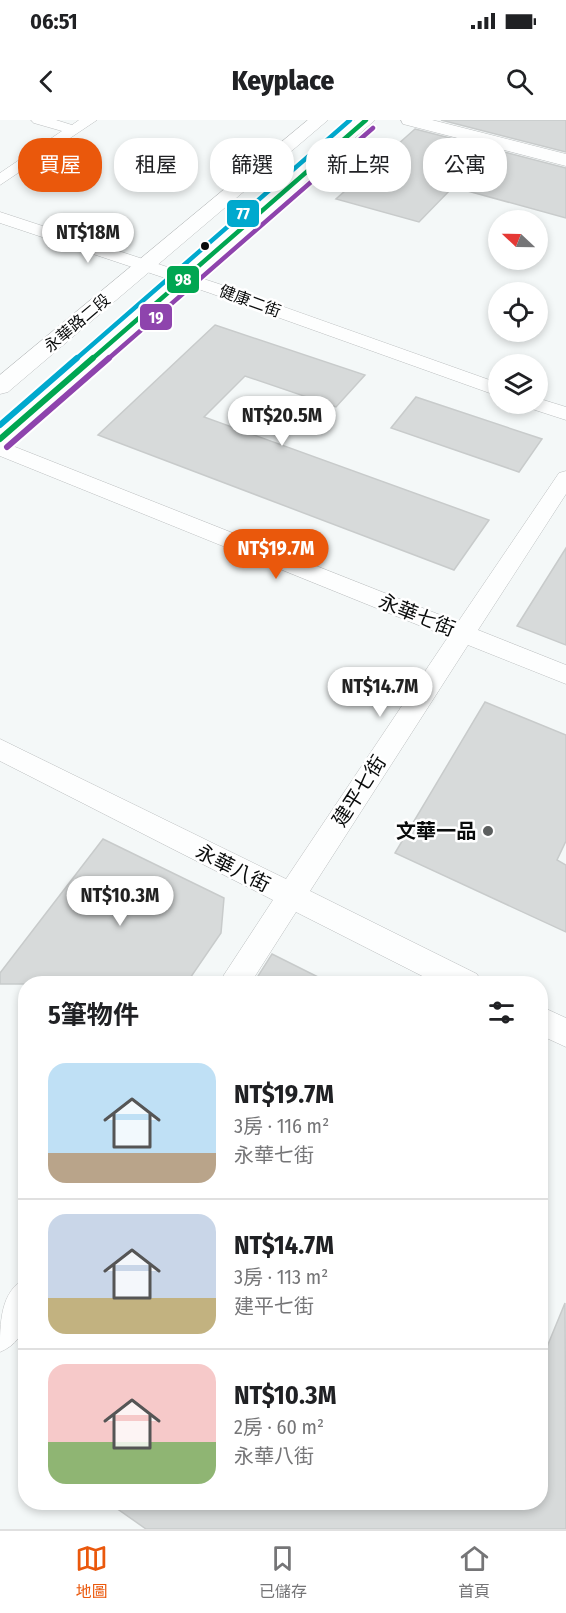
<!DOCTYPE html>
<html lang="zh-TW">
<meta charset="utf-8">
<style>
body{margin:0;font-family:"Fira Sans Condensed","Noto Sans TC",sans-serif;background:#f6f6f6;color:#202124;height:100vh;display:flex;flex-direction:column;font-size:22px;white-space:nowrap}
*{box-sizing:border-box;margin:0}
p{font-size:20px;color:#757577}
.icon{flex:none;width:33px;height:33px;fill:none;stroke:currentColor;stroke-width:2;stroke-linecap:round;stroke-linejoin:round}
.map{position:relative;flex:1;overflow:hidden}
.side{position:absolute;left:18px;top:856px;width:530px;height:534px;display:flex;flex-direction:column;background:#fff;border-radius:24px;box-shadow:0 3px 9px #0003}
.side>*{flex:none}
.top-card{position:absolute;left:18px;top:18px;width:531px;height:54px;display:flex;gap:12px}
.needle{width:39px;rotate:292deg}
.buttons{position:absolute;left:488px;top:90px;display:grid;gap:12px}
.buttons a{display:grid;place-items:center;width:60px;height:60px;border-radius:50%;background:#fff;box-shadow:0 3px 9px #0003;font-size:30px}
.price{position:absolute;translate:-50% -51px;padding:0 14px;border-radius:21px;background:#fff;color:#222;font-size:20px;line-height:39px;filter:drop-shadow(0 2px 3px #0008)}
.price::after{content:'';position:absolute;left:50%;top:36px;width:18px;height:14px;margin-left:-9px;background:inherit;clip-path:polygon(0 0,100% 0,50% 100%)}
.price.current{background:#ea580c;color:#fff}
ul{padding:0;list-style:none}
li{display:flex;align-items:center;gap:18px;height:150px;padding:0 30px}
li+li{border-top:2px solid #e0e0e0}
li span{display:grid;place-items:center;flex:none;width:168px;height:120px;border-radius:18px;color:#555}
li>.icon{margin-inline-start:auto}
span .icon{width:72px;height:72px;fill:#fffc;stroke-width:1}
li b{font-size:26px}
h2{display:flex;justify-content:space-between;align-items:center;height:72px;padding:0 30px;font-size:26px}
.pill{padding:0 21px;border-radius:24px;background:#fff;box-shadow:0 3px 9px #0003;font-size:21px;line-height:54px}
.pill.current{background:#ea580c;color:#fff}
.status{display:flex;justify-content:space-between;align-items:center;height:42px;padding:0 30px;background:#fff;direction:ltr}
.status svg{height:16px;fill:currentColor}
header{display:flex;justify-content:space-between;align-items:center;height:78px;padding:0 30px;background:#fff;font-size:27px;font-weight:800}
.menu{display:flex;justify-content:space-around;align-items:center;height:84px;border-top:2px solid #e0e0e0;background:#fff;font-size:16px;color:#757577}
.menu a{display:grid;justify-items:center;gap:3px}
.menu .current{color:#ea580c}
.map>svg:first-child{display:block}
</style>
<div class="status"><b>06:51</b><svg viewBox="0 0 49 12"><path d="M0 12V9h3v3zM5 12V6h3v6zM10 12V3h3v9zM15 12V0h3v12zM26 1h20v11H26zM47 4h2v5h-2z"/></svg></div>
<header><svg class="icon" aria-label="back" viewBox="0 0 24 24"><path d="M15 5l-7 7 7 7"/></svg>Keyplace<svg class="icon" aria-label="search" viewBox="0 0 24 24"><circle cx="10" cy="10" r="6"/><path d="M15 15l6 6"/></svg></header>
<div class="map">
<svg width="566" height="1409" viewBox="0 0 566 1409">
<rect width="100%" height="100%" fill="#f4f8f8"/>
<g fill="#d7dada" stroke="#c8cbcb" stroke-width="1.5">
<path d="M 441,0 L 566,0 L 566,32 Z"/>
<path d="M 415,9 L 566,48 L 566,98 L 453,67 L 419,102 L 336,79 Z"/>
<path d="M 215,205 L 365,255 L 336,287 L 245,256 L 204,297 L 489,400 L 454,450 L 98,315 Z"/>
<path d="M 416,277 L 542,319 L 519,352 L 391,308 Z"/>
<path d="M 566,428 L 566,525 L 517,506 Z"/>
<path d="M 485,582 L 566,615 L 566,721 L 557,740 L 566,745 L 566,812 L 395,733 Z"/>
<path d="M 103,719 L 224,778 L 221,813 L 186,864 L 0,864 L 0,853 Z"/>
<path d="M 272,834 L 332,864 L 253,864 Z"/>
<path d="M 565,1183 L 566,1409 L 146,1409 L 109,1383 L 540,1383 L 540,1244 Z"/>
</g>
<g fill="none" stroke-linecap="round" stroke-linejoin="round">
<g stroke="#bbbebf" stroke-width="1">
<g id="street">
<path d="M 31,0 L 56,0 L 72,5 L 79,0 L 97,0 L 0,65 L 0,53 L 62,11 L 34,3 Z"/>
<path d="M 0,92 L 222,165 L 498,263 L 498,276 L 210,173 L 0,103 Z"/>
<path d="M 537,278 L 566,287 L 566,300 L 529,288 L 526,284 L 537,284 Z"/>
<path d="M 0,321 L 458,502 L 559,353 L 566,351 L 566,374 L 478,510 L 566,545 L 566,564 L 468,525 L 310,771 L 477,854 L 482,864 L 438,864 L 296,792 L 250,864 L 218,864 L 273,780 L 0,641 L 0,619 L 286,759 L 448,517 L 0,336 Z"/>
<path d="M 540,886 L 566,898 L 566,927 L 540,915 Z"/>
<path d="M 26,1158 C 26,1188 33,1218 0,1232 C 0,1203 0,1171 26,1158 Z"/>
</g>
</g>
<g stroke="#bbbebf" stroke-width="1">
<g id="secondary">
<path d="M 308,0 L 328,0 L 8,272 L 0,274 L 0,255 Z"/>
<path d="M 355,0 L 375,0 L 9,325 L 0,327 L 0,306 Z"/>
<path d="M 401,0 L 432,0 L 566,34 L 566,46 L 403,4 Z"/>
</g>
</g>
<use href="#street" fill="#fdfefe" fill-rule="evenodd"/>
<use href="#secondary" fill="#fdfefe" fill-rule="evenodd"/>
<g stroke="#fff" stroke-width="8">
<path id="bus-1-far1" d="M 92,239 L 366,0"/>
</g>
<g stroke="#fff" stroke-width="10">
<path id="bus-1" d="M 0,319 L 93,238"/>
</g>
<g stroke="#fff" stroke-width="8">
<path id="bus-2-far1" d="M 108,239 L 373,8"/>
</g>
<g stroke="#fff" stroke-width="10">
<path id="bus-2" d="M 7,327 L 109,238"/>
</g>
<g stroke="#fff" stroke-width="8">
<path id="bus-3-far1" d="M 76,239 L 350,0"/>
</g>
<g stroke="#fff" stroke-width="10">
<path id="bus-3" d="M 0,305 L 77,238"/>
</g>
<use href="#bus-1-far1" stroke="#00a651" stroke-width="4.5"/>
<use href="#bus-1" stroke="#00a651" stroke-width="6"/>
<use href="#bus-2-far1" stroke="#8e44ad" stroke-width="4.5"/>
<use href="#bus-2" stroke="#8e44ad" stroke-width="6"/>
<use href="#bus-3-far1" stroke="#00a9ce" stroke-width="4.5"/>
<use href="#bus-3" stroke="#00a9ce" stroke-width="6"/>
</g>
<circle fill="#0a0c0c" stroke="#fff" stroke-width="2" cx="205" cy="126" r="5"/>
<circle fill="#5c5f5f" stroke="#fff" stroke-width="2" cx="488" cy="711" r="6"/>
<g text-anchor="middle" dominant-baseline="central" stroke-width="5" stroke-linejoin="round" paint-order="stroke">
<g font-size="16" fill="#0a0c0c" stroke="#fff">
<text transform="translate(250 181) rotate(20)">健康二街</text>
<text transform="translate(77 203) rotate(-40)">永華路二段</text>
</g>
<g font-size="20" fill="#0a0c0c" stroke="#fff">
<text transform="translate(417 495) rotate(22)">永華七街</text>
<text transform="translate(359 671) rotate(-57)">建平七街</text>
<text transform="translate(233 748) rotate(27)">永華八街</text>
</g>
<g font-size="20" font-weight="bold" fill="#0a0c0c" stroke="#fff" text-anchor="end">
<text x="476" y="711">文華一品</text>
</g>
</g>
<g stroke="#fff" stroke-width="2">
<rect x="226" y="79" width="34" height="29" rx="6" fill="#00a9ce"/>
<rect x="166" y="145" width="34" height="29" rx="6" fill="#00a651"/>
<rect x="139" y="183" width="34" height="28" rx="6" fill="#8e44ad"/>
</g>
<g font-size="16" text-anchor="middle" font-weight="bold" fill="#fff">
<text x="243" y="99">77</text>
<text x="183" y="165">98</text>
<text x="156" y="203">19</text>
</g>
</svg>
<div class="buttons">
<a><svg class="needle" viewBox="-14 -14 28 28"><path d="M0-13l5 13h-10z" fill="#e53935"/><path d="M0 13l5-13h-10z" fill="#757577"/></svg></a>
<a><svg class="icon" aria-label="locate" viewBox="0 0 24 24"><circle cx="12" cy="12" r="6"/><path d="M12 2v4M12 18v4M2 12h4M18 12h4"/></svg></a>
<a><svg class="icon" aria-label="layers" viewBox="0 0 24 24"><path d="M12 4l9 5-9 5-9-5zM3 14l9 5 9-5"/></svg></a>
</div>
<b class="price" style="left:88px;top:144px">NT$18M</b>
<b class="price" style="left:282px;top:327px">NT$20.5M</b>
<b class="price current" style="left:276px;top:460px">NT$19.7M</b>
<b class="price" style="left:380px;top:598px">NT$14.7M</b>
<b class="price" style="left:120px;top:807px">NT$10.3M</b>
<div class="top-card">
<a class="pill current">買屋</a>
<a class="pill">租屋</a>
<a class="pill">篩選</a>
<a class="pill">新上架</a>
<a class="pill">公寓</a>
</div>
<section class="side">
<h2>5筆物件<svg class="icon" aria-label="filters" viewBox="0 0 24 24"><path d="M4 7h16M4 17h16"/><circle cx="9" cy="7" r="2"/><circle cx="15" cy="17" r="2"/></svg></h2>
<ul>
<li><span style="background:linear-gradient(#bfe0f5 75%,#b9a48a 0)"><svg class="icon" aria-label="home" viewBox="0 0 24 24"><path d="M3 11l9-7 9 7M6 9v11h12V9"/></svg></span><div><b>NT$19.7M</b><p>3房 · 116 m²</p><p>永華七街</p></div></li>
<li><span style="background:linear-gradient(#c9d6e8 70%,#c2b280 0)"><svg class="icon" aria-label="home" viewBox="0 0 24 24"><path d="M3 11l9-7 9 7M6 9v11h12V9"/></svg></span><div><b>NT$14.7M</b><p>3房 · 113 m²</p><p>建平七街</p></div></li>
<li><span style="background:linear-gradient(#f6c9c9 65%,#8fb573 0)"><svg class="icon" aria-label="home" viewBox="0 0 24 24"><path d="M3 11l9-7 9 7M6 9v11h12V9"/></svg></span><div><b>NT$10.3M</b><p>2房 · 60 m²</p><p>永華八街</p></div></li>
</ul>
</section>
</div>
<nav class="menu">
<a class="current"><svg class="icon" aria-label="map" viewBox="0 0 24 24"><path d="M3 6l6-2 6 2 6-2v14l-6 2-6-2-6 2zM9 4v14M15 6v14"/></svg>地圖</a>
<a><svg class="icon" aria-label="saved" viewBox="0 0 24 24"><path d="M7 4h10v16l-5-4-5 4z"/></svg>已儲存</a>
<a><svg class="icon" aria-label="home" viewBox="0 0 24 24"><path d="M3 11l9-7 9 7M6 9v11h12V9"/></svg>首頁</a>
</nav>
